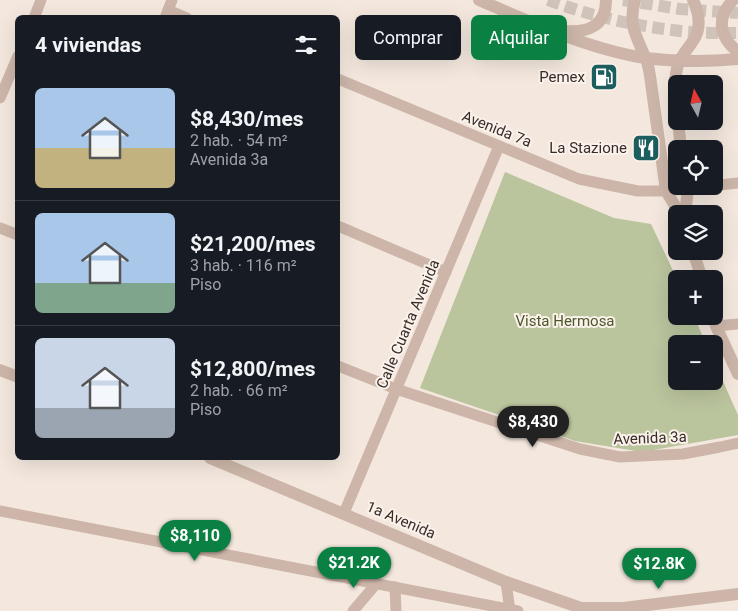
<!DOCTYPE html>
<html lang="es">
<meta charset="utf-8">
<style>
body{margin:0;font-family:Roboto,sans-serif;background:#20242c;color:#f1f3f6;height:100vh;display:flex;flex-direction:column;font-size:19px;white-space:nowrap}
*{box-sizing:border-box;margin:0}
p{font-size:16px;color:#9ea1a6}
.icon{flex:none;width:28px;height:28px;fill:none;stroke:currentColor;stroke-width:2;stroke-linecap:round;stroke-linejoin:round}
.map{position:relative;flex:1;overflow:hidden}
.side{position:absolute;left:15px;top:15px;width:325px;height:445px;display:flex;flex-direction:column;background:#171b24;border-radius:8px;box-shadow:0 5px 20px #0002}
.side>*{flex:none}
.banner{position:absolute;left:355px;top:15px;width:308px;height:45px;display:flex;gap:10px}
.needle{width:32px;rotate:352deg}
.buttons{position:absolute;left:668px;top:75px;display:grid;gap:10px}
.buttons a{display:grid;place-items:center;width:55px;height:55px;border-radius:8px;background:#171b24;box-shadow:0 5px 20px #0002;font-size:25px}
.price{position:absolute;translate:-50% -42px;padding:0 11px;border-radius:18px;background:#0b8043;color:#fff;font-size:16px;line-height:32px;filter:drop-shadow(0 1px 2px #0008)}
.price::after{content:'';position:absolute;left:50%;top:30px;width:15px;height:11px;margin-left:-8px;background:inherit;clip-path:polygon(0 0,100% 0,50% 100%)}
.price.selected{background:#222;color:#fff}
ul{padding:0;list-style:none}
li{display:flex;align-items:center;gap:15px;height:125px;padding:0 20px}
li+li{border-top:1px solid #363941}
li span{display:grid;place-items:center;flex:none;width:140px;height:100px;border-radius:8px;color:#555}
li>.icon{margin-inline-start:auto}
span .icon{width:60px;height:60px;fill:#fffc;stroke-width:1}
li b{font-size:21px}
h2{display:flex;justify-content:space-between;align-items:center;height:60px;padding:0 20px;font-size:21px}
.pill{padding:0 18px;border-radius:8px;background:#171b24;box-shadow:0 5px 20px #0002;font-size:18px;line-height:45px}
.pill.selected{background:#0b8043;color:#fff}
.map>svg:first-child{display:block}
</style>
<div class="map">
<svg width="738" height="611" viewBox="0 0 738 611">
<rect width="100%" height="100%" fill="#f4e8de"/>
<path fill="#bac49d" d="M 505,172 L 614,218 L 651,224 L 677,279 L 676,316 L 694,316 L 706,344 L 676,344 L 676,381 L 714,381 L 714,361 L 738,415 L 738,435 L 642,452 L 575,441 L 420,388 Z"/>
<g fill="none" stroke-linecap="round" stroke-linejoin="round">
<g stroke="#cfc3ba" stroke-width="12" stroke-dasharray="12 6" stroke-linecap="butt">
<path d="M 548,0 C 588,15 630,25 672,30 C 694,33 716,33 738,33"/>
<path d="M 623,0 L 680,9 L 738,13"/>
</g>
<g stroke="#cdb6a9" stroke-width="11">
<path d="M 168,10 L 187,18"/>
<path d="M 34,18 L 41,0"/>
<path d="M 165,18 L 172,0"/>
<path d="M 338,79 L 579,179 L 638,191 L 666,191 L 738,183"/>
<path d="M 0,98 L 18,56"/>
<path d="M 338,226 L 446,272"/>
<path d="M 0,228 L 18,235"/>
<path d="M 716,326 L 738,324"/>
<path d="M 338,366 L 396,389 L 580,449 L 620,457 L 683,454 L 720,447 L 738,443"/>
<path d="M 0,511 L 518,611"/>
<path d="M 344,513 L 499,146"/>
<path d="M 506,582 L 510,611"/>
<path d="M 395,587 L 396,611"/>
<path d="M 353,611 L 376,584"/>
</g>
<g stroke="#cdb6a9" stroke-width="12">
<path d="M 479,0 C 530,22 591,50 646,58 C 677,62 707,62 738,59"/>
<path d="M 635,0 C 628,25 636,35 645,57 C 648,63 649,70 650,76 L 666,191 L 680,214"/>
<path d="M 733,0 C 716,18 719,37 738,52"/>
<path d="M 564,31 C 588,33 606,26 606,0"/>
<path d="M 676,103 C 675,89 674,72 680,60 C 684,53 689,47 693,41 C 702,28 699,13 693,0"/>
<path d="M 678,121 L 681,149"/>
<path d="M 685,214 L 688,189 L 687,186"/>
<path d="M 693,251 L 702,279"/>
<path d="M 713,316 L 716,326 L 738,374"/>
<path d="M 0,370 L 18,377"/>
<path d="M 210,458 L 506,582 L 581,608 L 623,608 L 738,594"/>
</g>
</g>
<defs>
<g id="fuel-square" transform="scale(1.4375)"><rect x="-9" y="-9" width="18" height="18" rx="4" fill="#1c5d5d" stroke="#fbf2eb"/><path d="M-5.5-6h7V0h2V4h1.3V-2.5L3-4.5l.8-.8L6-3V5H2.5V1h-1V6h-7ZM-4.2-4.7v3.2H.2V-4.7Z" fill="#fff"/></g>
<g id="restaurant-square" transform="scale(1.4375)"><rect x="-9" y="-9" width="18" height="18" rx="4" fill="#1c5d5d" stroke="#fbf2eb"/><path d="M-5-6h1v4h1v-4h1v4h1v-4h1v5L-1.5 .5V6h-2V.5L-5-1ZM5-6V6H3V1.5H1.5Q1.5-4 5-6Z" fill="#fff"/></g>
</defs>
<g fill-rule="evenodd">
<use href="#fuel-square" x="604" y="77"/>
<use href="#restaurant-square" x="646" y="148"/>
</g>
<g text-anchor="middle" dominant-baseline="central" stroke-width="4" stroke-linejoin="round" paint-order="stroke">
<g font-size="15" fill="#392d29" stroke="#fbf2eb" text-anchor="end">
<text x="585" y="77">Pemex</text>
<text x="627" y="148">La Stazione</text>
</g>
<g font-size="15" fill="#392d29" stroke="#fbf2eb">
<text transform="translate(497 129) rotate(22)">Avenida 7a</text>
<text transform="translate(408 324) rotate(-67)">Calle Cuarta Avenida</text>
<text transform="translate(650 438) rotate(-2)">Avenida 3a</text>
<text transform="translate(401 520) rotate(23)">1a Avenida</text>
</g>
<g font-size="15" fill="#4c592b" stroke="#fbf2eb">
<text x="565" y="321">Vista Hermosa</text>
</g>
</g>
</svg>
<div class="buttons">
<a><svg class="needle" viewBox="-14 -14 28 28"><path d="M0-13l5 13h-10z" fill="#e53935"/><path d="M0 13l5-13h-10z" fill="#9ea1a6"/></svg></a>
<a><svg class="icon" aria-label="locate" viewBox="0 0 24 24"><circle cx="12" cy="12" r="6"/><path d="M12 2v4M12 18v4M2 12h4M18 12h4"/></svg></a>
<a><svg class="icon" aria-label="layers" viewBox="0 0 24 24"><path d="M12 4l9 5-9 5-9-5zM3 14l9 5 9-5"/></svg></a>
<a>+</a>
<a>−</a>
</div>
<b class="price selected" style="left:533px;top:448px">$8,430</b>
<b class="price" style="left:195px;top:562px">$8,110</b>
<b class="price" style="left:354px;top:589px">$21.2K</b>
<b class="price" style="left:659px;top:590px">$12.8K</b>
<div class="banner">
<a class="pill">Comprar</a>
<a class="pill selected">Alquilar</a>
</div>
<section class="side">
<h2>4 viviendas<svg class="icon" aria-label="filters" viewBox="0 0 24 24"><path d="M4 7h16M4 17h16"/><circle cx="9" cy="7" r="2"/><circle cx="15" cy="17" r="2"/></svg></h2>
<ul>
<li><span style="background:linear-gradient(#a9c7e8 60%,#c2b280 0)"><svg class="icon" aria-label="home" viewBox="0 0 24 24"><path d="M3 11l9-7 9 7M6 9v11h12V9"/></svg></span><div><b>$8,430/mes</b><p>2 hab. · 54 m²</p><p>Avenida 3a</p></div></li>
<li><span style="background:linear-gradient(#a9c7e8 70%,#7fa58c 0)"><svg class="icon" aria-label="home" viewBox="0 0 24 24"><path d="M3 11l9-7 9 7M6 9v11h12V9"/></svg></span><div><b>$21,200/mes</b><p>3 hab. · 116 m²</p><p>Piso</p></div></li>
<li><span style="background:linear-gradient(#c9d6e8 70%,#9aa5b1 0)"><svg class="icon" aria-label="home" viewBox="0 0 24 24"><path d="M3 11l9-7 9 7M6 9v11h12V9"/></svg></span><div><b>$12,800/mes</b><p>2 hab. · 66 m²</p><p>Piso</p></div></li>
</ul>
</section>
</div>
